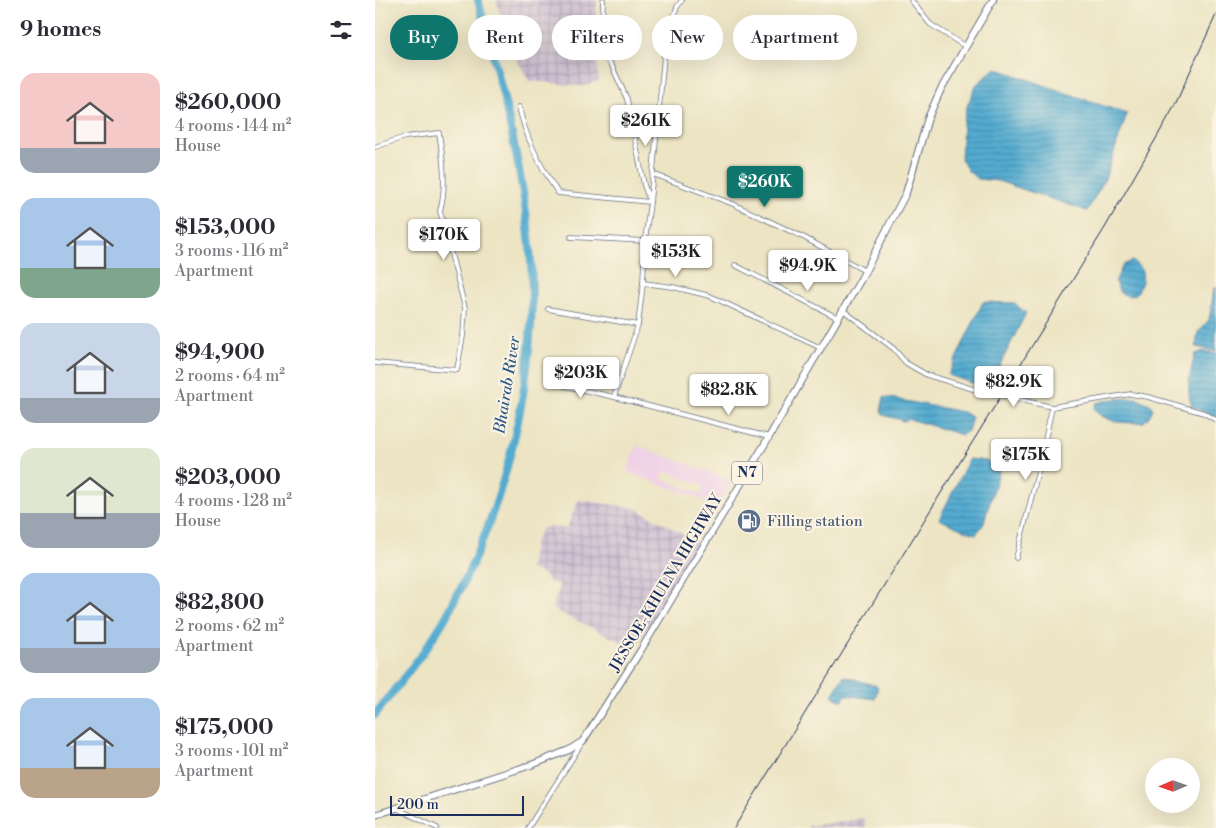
<!DOCTYPE html>
<meta charset="utf-8">
<style>
body{margin:0;font-family:"Libre Bodoni",serif;background:#f2f2f3;color:#2b2b33;height:100vh;display:flex;flex-direction:column;font-size:19px;white-space:nowrap}
*{box-sizing:border-box;margin:0}
p{font-size:16px;color:#7c7c81}
.icon{flex:none;width:28px;height:28px;fill:none;stroke:currentColor;stroke-width:2;stroke-linecap:round;stroke-linejoin:round}
.map{position:relative;flex:1;overflow:hidden}
.details{display:flex;flex-direction:column;background:#fff;width:375px}
.details>*{flex:none}
.guide{position:absolute;left:15px;top:15px;width:475px;height:45px;display:flex;gap:10px}
.needle{width:32px;rotate:268deg}
.controls{position:absolute;left:770px;top:758px;display:grid;gap:10px}
.controls a{display:grid;place-items:center;width:55px;height:55px;border-radius:50%;background:#fff;box-shadow:0 5px 20px #0002;font-size:25px}
.scale{position:absolute;left:15px;bottom:12px;width:134px;box-sizing:border-box;padding-left:5px;border:2px solid #1b2f5e;border-top:0;font-size:14px;line-height:18px;white-space:nowrap;color:#1b2f5e;-webkit-text-stroke:4px #fcf5e5;paint-order:stroke}
.price{position:absolute;translate:-50% -42px;padding:0 11px;border-radius:5px;background:#fff;color:#222;font-size:16px;line-height:32px;filter:drop-shadow(0 1px 2px #0008)}
.price::after{content:'';position:absolute;left:50%;top:30px;width:15px;height:11px;margin-left:-8px;background:inherit;clip-path:polygon(0 0,100% 0,50% 100%)}
.price.on{background:#0f766e;color:#fff}
ul{padding:0;list-style:none}
li{display:flex;align-items:center;gap:15px;height:125px;padding:0 20px}
li span{display:grid;place-items:center;flex:none;width:140px;height:100px;border-radius:15px;color:#555}
li>.icon{margin-inline-start:auto}
span .icon{width:60px;height:60px;fill:#fffc;stroke-width:1}
li b{font-size:21px}
h2{display:flex;justify-content:space-between;align-items:center;height:60px;padding:0 20px;font-size:21px}
.chip{padding:0 18px;border-radius:22px;background:#fff;box-shadow:0 5px 20px #0002;font-size:18px;line-height:45px}
.chip.on{background:#0f766e;color:#fff}
main{display:flex;flex:1;min-height:0}
.map>svg:first-child{display:block}
</style>
<main>
<section class="details">
<h2>9 homes<svg class="icon" aria-label="filters" viewBox="0 0 24 24"><path d="M4 7h16M4 17h16"/><circle cx="9" cy="7" r="2"/><circle cx="15" cy="17" r="2"/></svg></h2>
<ul>
<li><span style="background:linear-gradient(#f6c9c9 75%,#9aa5b1 0)"><svg class="icon" aria-label="home" viewBox="0 0 24 24"><path d="M3 11l9-7 9 7M6 9v11h12V9"/></svg></span><div><b>$260,000</b><p>4 rooms · 144 m²</p><p>House</p></div></li>
<li><span style="background:linear-gradient(#a9c7e8 70%,#7fa58c 0)"><svg class="icon" aria-label="home" viewBox="0 0 24 24"><path d="M3 11l9-7 9 7M6 9v11h12V9"/></svg></span><div><b>$153,000</b><p>3 rooms · 116 m²</p><p>Apartment</p></div></li>
<li><span style="background:linear-gradient(#c9d6e8 75%,#9aa5b1 0)"><svg class="icon" aria-label="home" viewBox="0 0 24 24"><path d="M3 11l9-7 9 7M6 9v11h12V9"/></svg></span><div><b>$94,900</b><p>2 rooms · 64 m²</p><p>Apartment</p></div></li>
<li><span style="background:linear-gradient(#dfe7d0 65%,#9aa5b1 0)"><svg class="icon" aria-label="home" viewBox="0 0 24 24"><path d="M3 11l9-7 9 7M6 9v11h12V9"/></svg></span><div><b>$203,000</b><p>4 rooms · 128 m²</p><p>House</p></div></li>
<li><span style="background:linear-gradient(#a9c7e8 75%,#9aa5b1 0)"><svg class="icon" aria-label="home" viewBox="0 0 24 24"><path d="M3 11l9-7 9 7M6 9v11h12V9"/></svg></span><div><b>$82,800</b><p>2 rooms · 62 m²</p><p>Apartment</p></div></li>
<li><span style="background:linear-gradient(#a9c7e8 70%,#b9a48a 0)"><svg class="icon" aria-label="home" viewBox="0 0 24 24"><path d="M3 11l9-7 9 7M6 9v11h12V9"/></svg></span><div><b>$175,000</b><p>3 rooms · 101 m²</p><p>Apartment</p></div></li>
</ul>
</section>
<div class="map">
<svg width="841" height="828" viewBox="0 0 841 828">
<defs>
<pattern id="industrial-grid" width="8" height="8" patternUnits="userSpaceOnUse" patternTransform="scale(1.25)"><rect width="8" height="8" fill="#cdbed2"/><path d="M0 4h8M4 0v8" fill="none" stroke="#a69bae"/></pattern>
<pattern id="water-rules" width="6" height="5" patternUnits="userSpaceOnUse" patternTransform="scale(1.25)"><rect width="6" height="5" fill="#53abd0"/><path d="M0 2.5h6" fill="none" stroke="#448cac"/></pattern>
</defs>
<rect width="100%" height="100%" fill="#fcf5e5"/>
<filter id="ink" filterUnits="userSpaceOnUse"><feTurbulence type="fractalNoise" baseFrequency=".02" numOctaves="2"/><feDisplacementMap in="SourceGraphic" scale="10" xChannelSelector="R" yChannelSelector="G"/><feConvolveMatrix kernelMatrix="1 2 1 2 8 2 1 2 1" color-interpolation-filters="sRGB"/></filter>
<filter id="wash" filterUnits="userSpaceOnUse"><feTurbulence type="fractalNoise" baseFrequency=".0096" numOctaves="4" result="noise"/><feDisplacementMap in="SourceGraphic" scale="20" xChannelSelector="R" yChannelSelector="G"/><feGaussianBlur stdDeviation="1.12" result="paint"/><feColorMatrix in="noise" values="0 0 0 0 0 0 0 0 0 0 0 0 0 0 0 0 0 1.4 0 .05"/><feComposite in="paint" operator="in"/></filter>
<g filter="url(#wash)">
<rect width="100%" height="100%" fill="#ece4c3"/>
<path fill="#efd0e6" fill-rule="evenodd" d="M 262,445 L 358,481 L 342,505 L 252,472 ZM 290,471 L 328,486 L 325,494 L 287,479 Z"/>
<g fill="url(#industrial-grid)">
<path d="M 121,0 L 222,0 L 219,39 L 224,81 L 208,86 L 154,81 L 138,52 Z"/>
<path d="M 203,500 L 260,508 L 324,543 L 258,651 L 251,644 L 177,609 L 185,585 L 173,581 L 170,575 L 155,569 L 159,543 L 168,527 L 192,528 Z"/>
<path d="M 490,818 L 490,828 L 433,828 L 433,826 Z"/>
</g>
<g fill="url(#water-rules)" stroke="#376d97">
<path d="M 620,68 L 752,114 L 730,179 L 712,211 L 623,181 L 603,179 L 593,171 L 586,159 L 588,123 L 592,106 L 601,85 Z"/>
<path d="M 757,261 C 772,270 769,282 761,294 L 754,296 L 745,293 L 740,282 L 748,265 Z"/>
<path d="M 841,287 L 841,351 L 821,347 L 823,332 L 834,320 L 839,289 Z"/>
<path d="M 608,302 L 639,303 L 651,313 L 619,377 L 603,385 L 573,375 Z"/>
<path d="M 829,351 L 841,353 L 841,418 L 817,406 C 810,389 816,370 820,354 Z"/>
<path d="M 509,397 L 588,412 L 597,417 L 593,431 L 587,435 L 534,419 L 529,421 L 508,415 L 506,410 Z"/>
<path d="M 761,398 L 775,404 L 778,409 L 774,417 L 769,422 C 752,424 732,423 719,410 L 721,403 L 737,399 Z"/>
<path d="M 594,459 L 611,461 L 625,469 L 608,525 L 601,534 L 588,530 L 564,519 Z"/>
<path d="M 469,676 L 502,686 L 503,687 L 500,699 L 470,695 L 468,700 C 465,701 459,698 457,695 Z"/>
</g>
<g fill="none" stroke-linecap="round" stroke-linejoin="round">
<path stroke="#53abd0" stroke-width="8" d="M 0,715 C 25,682 54,648 73,613 C 136,499 170,348 152,219 C 142,145 123,72 103,0"/>
</g>
</g>
<g filter="url(#ink)">
<g fill="none" stroke-linecap="round" stroke-linejoin="round">
<g stroke="#646e81" stroke-width="5.5">
<g id="minor">
<path d="M 228,0 L 226,51 L 237,66 L 252,99 L 269,185 L 275,202 L 290,46 L 302,7 L 307,0"/>
<path d="M 536,0 L 555,24 L 591,47"/>
<path d="M 144,107 C 151,139 165,166 183,193 L 275,202 L 270,241"/>
<path d="M 0,147 L 30,137 L 64,133 C 68,158 72,186 65,211 L 90,308 L 88,336 L 82,370 L 0,363"/>
<path d="M 278,174 L 358,204 L 430,238 L 490,271"/>
<path d="M 196,237 L 270,241 L 268,283"/>
<path d="M 360,265 L 463,318"/>
<path d="M 173,309 L 263,325 L 268,283 L 298,287 L 335,296 L 446,348"/>
<path d="M 468,310 L 519,349 L 531,363 L 552,375 L 598,389 L 677,407 L 756,394 L 773,397 L 829,413 L 841,420"/>
<path d="M 263,325 L 239,397 L 394,437"/>
<path d="M 177,383 L 239,397"/>
<path d="M 641,558 L 665,464 L 677,407"/>
<path d="M 21,808 L 62,828"/>
<path d="M 153,828 L 207,743"/>
</g>
</g>
<g stroke="#646e81" stroke-width="8">
<path id="trunk" d="M 0,815 L 159,764 L 194,750 L 208,741 L 266,650 L 394,437 L 486,279 L 531,193 L 553,118 L 566,89 L 618,0"/>
</g>
<use href="#minor" stroke="#fff" stroke-width="4"/>
<use href="#trunk" stroke="#fff" stroke-width="6"/>
<path stroke="#1b2f5e" stroke-width="1" d="M 359,828 L 731,226 L 799,107 L 841,15"/>
</g>
</g>
<defs>
<g id="fuel-disc" transform="scale(1.25)"><circle r="9.5" fill="#5c6f8a" stroke="#fcf5e5"/><path d="M-5.5-6h7V0h2V4h1.3V-2.5L3-4.5l.8-.8L6-3V5H2.5V1h-1V6h-7ZM-4.2-4.7v3.2H.2V-4.7Z" fill="#fff"/></g>
</defs>
<g fill-rule="evenodd">
<use href="#fuel-disc" x="374" y="521"/>
</g>
<g text-anchor="middle" dominant-baseline="central" stroke-width="4" stroke-linejoin="round" paint-order="stroke">
<rect fill="#fcf5e5" stroke="#5e6a86" stroke-width="1" x="357" y="461.5" width="30" height="23" rx="4"/>
<g font-size="14" font-weight="bold" fill="#1b2f5e">
<text x="372" y="473">N7</text>
</g>
<g font-size="15" fill="#4e5e75" stroke="#fcf5e5" text-anchor="start">
<text x="392" y="521">Filling station</text>
</g>
<g font-size="15" fill="#1b2f5e" stroke="#fcf5e5">
<text transform="translate(291 583) rotate(-59)">JESSOE-KHULNA HIGHWAY</text>
</g>
<g font-size="16" font-style="italic" fill="#2f5a86" stroke="#fcf5e5">
<text transform="translate(132 385) rotate(-81)">Bhairab River</text>
</g>
</g>
</svg>
<div class="controls">
<a><svg class="needle" viewBox="-14 -14 28 28"><path d="M0-13l5 13h-10z" fill="#e53935"/><path d="M0 13l5-13h-10z" fill="#7c7c81"/></svg></a>
</div>
<div class="scale">200 m</div>
<b class="price" style="left:271px;top:147px">$261K</b>
<b class="price on" style="left:390px;top:208px">$260K</b>
<b class="price" style="left:69px;top:261px">$170K</b>
<b class="price" style="left:301px;top:278px">$153K</b>
<b class="price" style="left:433px;top:292px">$94.9K</b>
<b class="price" style="left:206px;top:399px">$203K</b>
<b class="price" style="left:639px;top:408px">$82.9K</b>
<b class="price" style="left:354px;top:416px">$82.8K</b>
<b class="price" style="left:651px;top:481px">$175K</b>
<div class="guide">
<a class="chip on">Buy</a>
<a class="chip">Rent</a>
<a class="chip">Filters</a>
<a class="chip">New</a>
<a class="chip">Apartment</a>
</div>
</div>
</main>
